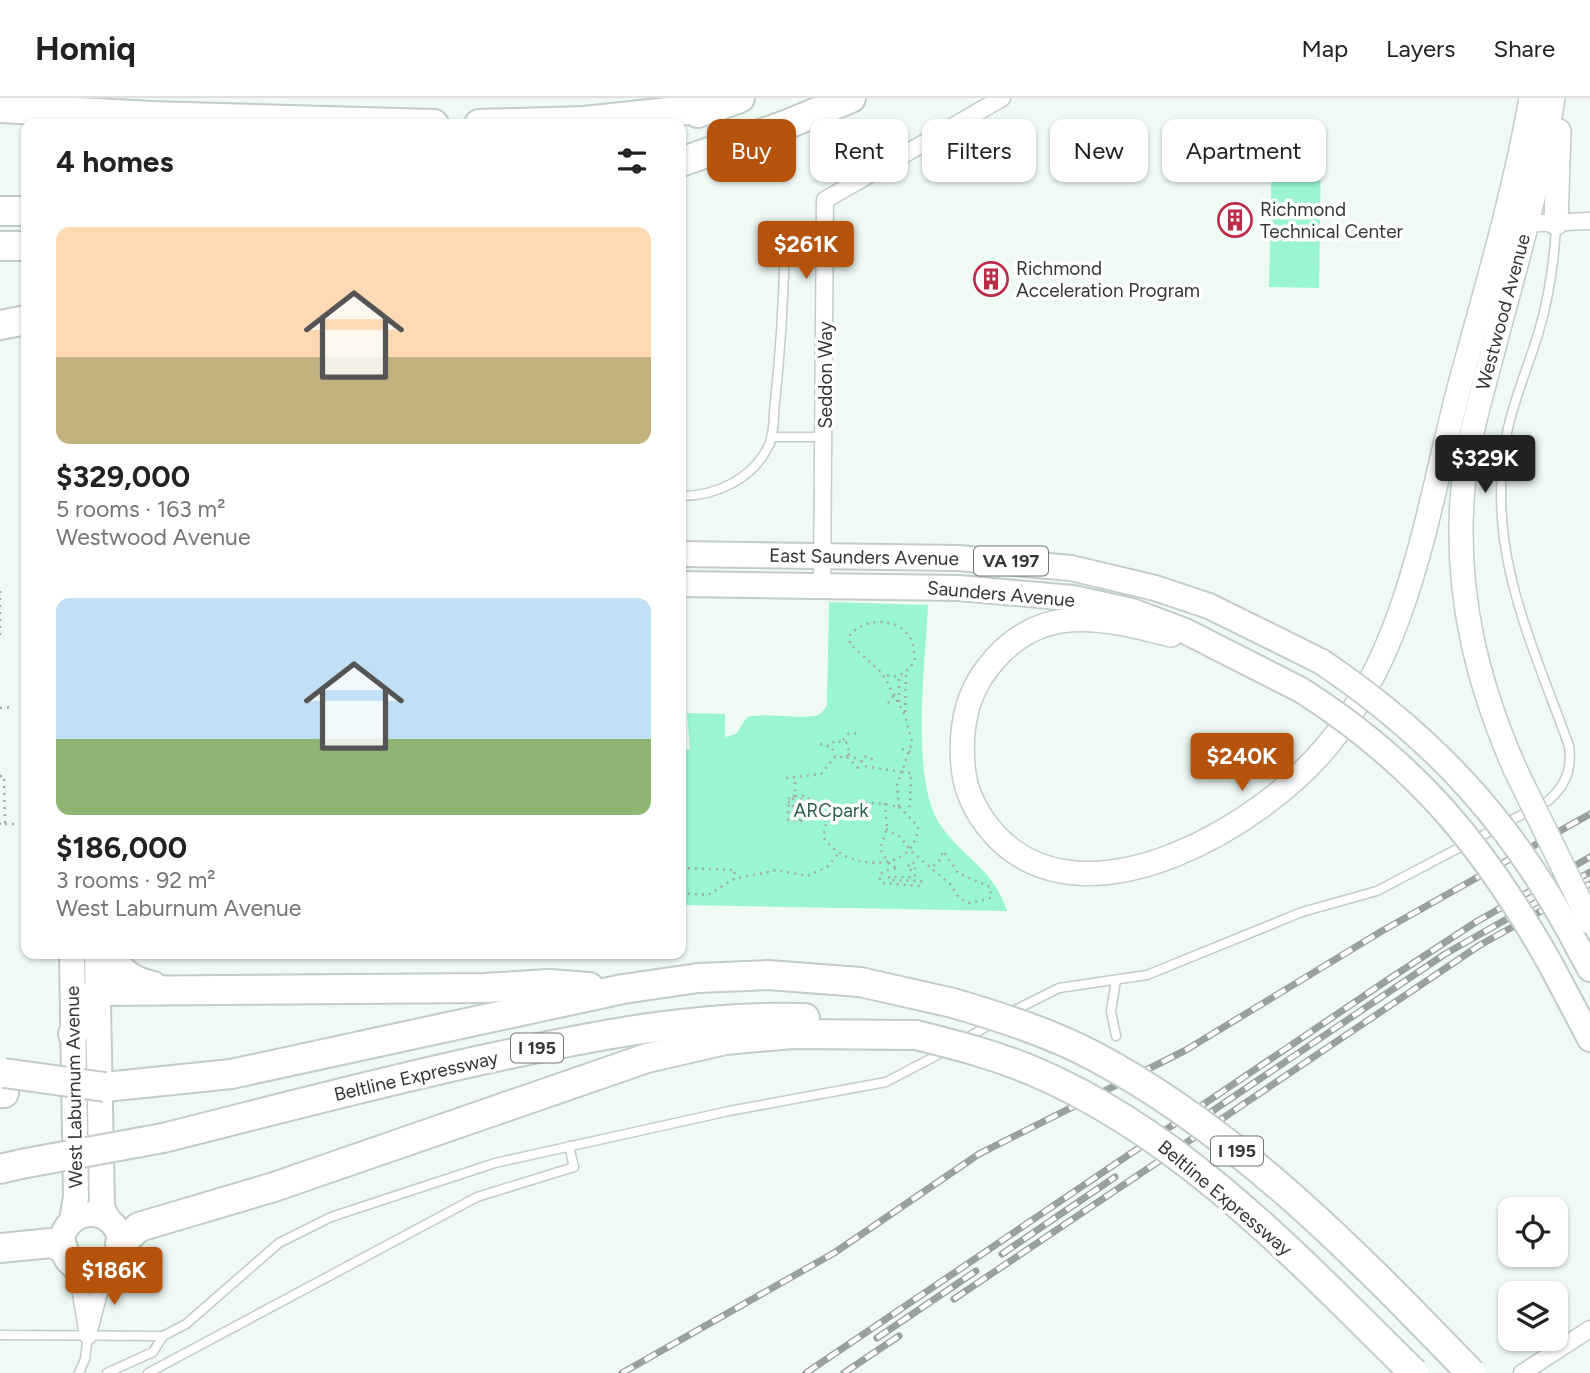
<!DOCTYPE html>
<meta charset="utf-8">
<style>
body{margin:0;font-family:Figtree,sans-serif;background:#f2f2f2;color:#222;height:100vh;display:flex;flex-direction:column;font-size:26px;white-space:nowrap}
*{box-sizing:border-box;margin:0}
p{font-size:23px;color:#767676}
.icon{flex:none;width:38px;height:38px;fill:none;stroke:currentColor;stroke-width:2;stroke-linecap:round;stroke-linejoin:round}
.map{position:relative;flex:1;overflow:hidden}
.drawer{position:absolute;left:21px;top:21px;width:665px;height:840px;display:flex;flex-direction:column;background:#fff;border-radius:14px;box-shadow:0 2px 5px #0004}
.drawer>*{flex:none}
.top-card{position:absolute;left:707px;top:21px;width:665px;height:63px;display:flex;gap:14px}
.buttons{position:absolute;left:1498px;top:1099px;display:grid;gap:14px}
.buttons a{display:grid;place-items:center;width:70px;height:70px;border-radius:14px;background:#fff;box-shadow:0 2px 5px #0004;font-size:35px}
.price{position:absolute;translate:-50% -60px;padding:0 16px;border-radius:7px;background:#b45309;color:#fff;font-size:23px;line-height:46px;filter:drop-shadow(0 2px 4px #0008)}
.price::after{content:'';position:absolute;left:50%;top:42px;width:21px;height:16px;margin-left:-10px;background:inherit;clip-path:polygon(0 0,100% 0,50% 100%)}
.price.selected{background:#222;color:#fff}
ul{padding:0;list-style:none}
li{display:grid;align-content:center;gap:14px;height:371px;padding:0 35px}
li span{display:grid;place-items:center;height:217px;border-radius:14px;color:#555}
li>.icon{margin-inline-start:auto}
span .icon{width:126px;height:126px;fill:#fffc;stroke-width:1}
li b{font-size:30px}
h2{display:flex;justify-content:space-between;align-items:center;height:84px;padding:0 35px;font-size:30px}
.chip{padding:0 24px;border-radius:14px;background:#fff;box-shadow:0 2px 5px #0004;font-size:24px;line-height:63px}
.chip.selected{background:#b45309;color:#fff}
header{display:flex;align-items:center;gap:42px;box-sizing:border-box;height:98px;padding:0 35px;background:#fff;border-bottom:2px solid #e0e0e0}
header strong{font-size:33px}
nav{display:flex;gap:38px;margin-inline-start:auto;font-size:24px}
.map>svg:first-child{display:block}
</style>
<header>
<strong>Homiq</strong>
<nav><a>Map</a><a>Layers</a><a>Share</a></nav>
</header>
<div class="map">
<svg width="1590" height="1275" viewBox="0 0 1590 1275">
<rect width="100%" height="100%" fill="#effaf5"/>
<g fill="#99f6d0">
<path d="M 1272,54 L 1321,55 L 1319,190 L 1269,189 Z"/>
<path d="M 829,504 L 928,507 C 926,561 910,679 939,725 C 961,759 994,770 1007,813 L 681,807 L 681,651 L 690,651 L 687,615 L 725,616 L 725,639 L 736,636 L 747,619 C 770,614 793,621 815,618 C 821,617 824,612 827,607 Z"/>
</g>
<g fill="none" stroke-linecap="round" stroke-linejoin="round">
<g stroke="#c2ccc8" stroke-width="11">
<g id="service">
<path d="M 771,339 L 824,339"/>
<path d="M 681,398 C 716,398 753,381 769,347 C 775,336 773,316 775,304 C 781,248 784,193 785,137 L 825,135"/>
<path d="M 1116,882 L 1111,913 L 1116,938"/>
<path d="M 1009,915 L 1059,890 L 1147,877 L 1302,814 L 1377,793 L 1548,703 C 1566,687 1572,672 1569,648 C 1531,542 1484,450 1507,335 C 1514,300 1529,267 1539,233 C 1549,199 1554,164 1556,129"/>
<path d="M 964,942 L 992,925"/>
<path d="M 0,1237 L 163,1238 L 186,1226 L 279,1145 L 331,1119 L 495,1065 L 729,1013 L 886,984 L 947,952"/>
<path d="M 79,1275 L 85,1261 L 88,1238"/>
<path d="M 107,1275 L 153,1254 L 163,1238"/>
<path d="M 148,1275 L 477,1099 L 574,1069 L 569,1048"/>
</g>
</g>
<g stroke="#c2ccc8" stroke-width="19">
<g id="minor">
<path d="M 1519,126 L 1590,123"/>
<path d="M 822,488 L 825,102 L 1002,0"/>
<path d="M 71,1166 L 78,1177 L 88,1238"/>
<path d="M 90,1229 L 105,1171"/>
<path d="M 1522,1275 L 1590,1231"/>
</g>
</g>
<g stroke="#c2ccc8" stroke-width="26">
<g id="secondary">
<path d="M 1556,125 L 1559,33"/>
<path d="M 1171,537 C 1100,519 1037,503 986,572 C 965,600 960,633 963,668 C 965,697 981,724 1002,744 C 1094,828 1263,726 1327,648 C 1410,549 1427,412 1459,290 C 1485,194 1514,98 1531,0"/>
<path d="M 1515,671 C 1477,584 1456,498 1462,403 C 1465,352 1480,302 1493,253 C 1515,169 1540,86 1553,0"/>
</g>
</g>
<g stroke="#c2ccc8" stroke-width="28">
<g id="primary">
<path d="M 681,456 L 958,460 L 1071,470 L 1155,490 L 1209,508 L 1322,564"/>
<path d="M 681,486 L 959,490 L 1073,500 L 1132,513 L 1185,533 L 1301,592"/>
<path d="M 1579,851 L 1590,871"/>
<path d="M 72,856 L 76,1099 L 72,1123"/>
<path d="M 97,856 L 102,1109 L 107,1120"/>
<path d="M 1551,867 L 1590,941"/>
<circle cx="91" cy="1145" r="29"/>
</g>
</g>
<g stroke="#c2ccc8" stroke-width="32">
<g id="motorway">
<path d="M 698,15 L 740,0"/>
<path d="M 151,18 L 434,26"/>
<path d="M 479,26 L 584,23 L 716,9"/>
<path d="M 681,64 L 788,26 L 851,0"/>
<path d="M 0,113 L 26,113"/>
<path d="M 0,148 L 26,148"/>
<path d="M 0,227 L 26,222"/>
<path d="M 109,856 C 118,874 134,884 153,888"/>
<path d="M 73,936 L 85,905 L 98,893 L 485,890 L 549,886 L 589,889"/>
<path d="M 105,989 L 231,976 L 623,891 L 698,880 L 768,877 L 860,884 L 953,905"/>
<path d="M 0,995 L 4,995"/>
<path d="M 163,1040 C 275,1012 387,982 500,958 C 602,936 701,917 805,920"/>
<path d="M 0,1071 L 21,1066"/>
<path d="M 120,1146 L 139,1129 L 274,1089 L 647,960 L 725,942 L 793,936 L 916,937"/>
<path d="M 0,1150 L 51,1145 L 63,1150"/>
</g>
</g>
<g stroke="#a3aba7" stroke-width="2.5" stroke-dasharray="2 5" stroke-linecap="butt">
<path d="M 0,493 L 0,541"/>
<path d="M 899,604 L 899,577"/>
<path d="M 888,605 L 894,597"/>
<path d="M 0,610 L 14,609"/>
<path d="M 905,614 L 906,575"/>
<path d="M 843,642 L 848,636 L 860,635"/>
<path d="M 820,646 L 832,649 L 835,659 L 847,659 L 849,653 L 846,644 L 834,643 L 832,649"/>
<path d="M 902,651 L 911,654"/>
<path d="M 848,656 L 861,663 L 864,658 L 875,662"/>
<path d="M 847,659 L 858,670 L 856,672"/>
<path d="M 861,663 L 864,668 L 902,674 L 912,644 L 905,617 L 882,575 L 850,546 L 850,537 C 865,519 899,519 911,541 C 914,548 914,556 915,563 C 906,575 897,583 882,575"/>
<path d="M 0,678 L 4,678 L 5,726 L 0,726"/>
<path d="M 786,680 L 821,676 L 835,659"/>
<path d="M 795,698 L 807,698 L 811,705 L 817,705 L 816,716 L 806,718 L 806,723 L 788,722 L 789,698 L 795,698 L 795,680"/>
<path d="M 788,704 L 811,705 L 810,716 L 789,714"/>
<path d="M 885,705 L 887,730 L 880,751 L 890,767 L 898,770 L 884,773 L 879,778 L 881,785 L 921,788 L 921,783 L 889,782 L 889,779 L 915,779 L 915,765 L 909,765 L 908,772 L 915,772"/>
<path d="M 899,709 L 918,728 C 916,777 846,773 824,740 C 823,700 871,702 899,709 L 897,686 L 902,674 L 911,675 L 910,707 L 907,714"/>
<path d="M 793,723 L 793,698"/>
<path d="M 800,723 L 801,698"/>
<path d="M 5,726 L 16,726"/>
<path d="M 886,731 L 900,739 L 912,754 L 950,786 L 959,800 L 970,805 L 991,800 L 990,789 L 958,775 L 943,753 L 939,763 L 931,770"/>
<path d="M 681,770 L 735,772 L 734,781"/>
<path d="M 681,795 L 708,797 L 734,781 L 777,772 L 807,778 L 827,769 L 838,756"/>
</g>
<use href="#service" stroke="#fff" stroke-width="8"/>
<use href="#minor" stroke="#fff" stroke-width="16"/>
<use href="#secondary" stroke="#fff" stroke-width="23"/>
<use href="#primary" stroke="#fff" stroke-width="24"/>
<use href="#motorway" stroke="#fff" stroke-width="28"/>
<g stroke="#99a19d" stroke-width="7">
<g id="rail">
<path d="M 1202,1020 L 1445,856 L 1590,774"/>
<path d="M 1002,1156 L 1115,1079"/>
<path d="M 954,1201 L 1480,847 L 1590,786"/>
<path d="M 877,1240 L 976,1173"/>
<path d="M 622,1275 L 834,1155 L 979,1056 L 1186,952 L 1382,833 L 1590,716"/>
<path d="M 806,1275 L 1389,881 L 1476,824 L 1590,759"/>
<path d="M 844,1275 L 899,1238"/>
</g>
</g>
<use href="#rail" stroke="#fff" stroke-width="4.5" stroke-dasharray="13" stroke-linecap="butt"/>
<g stroke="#c2ccc8" stroke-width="26" stroke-linecap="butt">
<path id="secondary-bridge" d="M 1515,671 L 1590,824"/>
</g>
<g stroke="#c2ccc8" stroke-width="28" stroke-linecap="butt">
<g id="primary-bridge">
<path d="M 1322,564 C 1437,642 1515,728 1579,851"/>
<path d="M 1301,592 C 1417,666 1484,748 1551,867"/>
</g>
</g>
<g stroke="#c2ccc8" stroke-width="32" stroke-linecap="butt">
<g id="motorway-bridge">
<path d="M 0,10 L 151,18"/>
<path d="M 953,905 C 1000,919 1048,934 1092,957 C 1238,1034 1357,1157 1471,1275"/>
<path d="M 916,937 C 956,947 995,957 1033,973 C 1184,1037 1299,1162 1414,1275"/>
<path d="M 4,975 L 105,989"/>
<path d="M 21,1066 L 163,1040"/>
</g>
</g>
<use href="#secondary-bridge" stroke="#fff" stroke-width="23"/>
<use href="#primary-bridge" stroke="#fff" stroke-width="24"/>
<use href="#motorway-bridge" stroke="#fff" stroke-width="28"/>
</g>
<defs>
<g id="building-ring" transform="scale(1.75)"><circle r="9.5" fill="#fff" stroke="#bb2a46" stroke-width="1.5"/><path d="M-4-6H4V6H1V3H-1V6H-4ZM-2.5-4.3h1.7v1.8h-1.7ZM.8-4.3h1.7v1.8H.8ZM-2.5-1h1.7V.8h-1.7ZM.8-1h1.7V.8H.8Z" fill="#bb2a46"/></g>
</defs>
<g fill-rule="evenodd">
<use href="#building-ring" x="1235" y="122"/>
<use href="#building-ring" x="991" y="181"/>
</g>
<g text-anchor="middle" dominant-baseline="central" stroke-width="7" stroke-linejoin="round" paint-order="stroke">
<g fill="#fff" stroke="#707372" stroke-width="2">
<rect x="974" y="448.5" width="74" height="29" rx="5"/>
<rect x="511" y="935.5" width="52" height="29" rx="5"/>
<rect x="1211" y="1038.5" width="52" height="29" rx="5"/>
</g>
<g font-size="18" font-weight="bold" fill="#333735">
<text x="1011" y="463">VA 197</text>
<text x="537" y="950">I 195</text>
<text x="1237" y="1053">I 195</text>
</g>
<g font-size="19" fill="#333735" stroke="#fff" text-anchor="start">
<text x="1260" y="111">Richmond<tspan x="1260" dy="22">Technical Center</tspan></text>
<text x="1016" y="170">Richmond<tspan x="1016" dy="22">Acceleration Program</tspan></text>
</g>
<g font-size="19" fill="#333735" stroke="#fff">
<text transform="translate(1503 214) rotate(-75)">Westwood Avenue</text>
<text transform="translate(825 277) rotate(-90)">Seddon Way</text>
<text transform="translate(864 459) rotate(1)">East Saunders Avenue</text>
<text transform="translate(1001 496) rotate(5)">Saunders Avenue</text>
<text transform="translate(416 978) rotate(-13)">Beltline Expressway</text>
<text transform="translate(74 989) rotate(-91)">West Laburnum Avenue</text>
<text transform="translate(1225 1100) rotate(40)">Beltline Expressway</text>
</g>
<g font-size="19" fill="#2e604d" stroke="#fff">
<text x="831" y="712">ARCpark</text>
</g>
</g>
</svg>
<div class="buttons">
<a><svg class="icon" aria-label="locate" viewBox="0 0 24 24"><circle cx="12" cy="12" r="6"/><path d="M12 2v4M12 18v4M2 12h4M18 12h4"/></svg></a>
<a><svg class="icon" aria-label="layers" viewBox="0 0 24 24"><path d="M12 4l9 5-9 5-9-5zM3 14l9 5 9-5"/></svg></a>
</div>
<b class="price" style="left:806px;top:183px">$261K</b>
<b class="price selected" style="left:1485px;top:397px">$329K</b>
<b class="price" style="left:1242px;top:695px">$240K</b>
<b class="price" style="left:114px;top:1209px">$186K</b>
<div class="top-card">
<a class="chip selected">Buy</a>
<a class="chip">Rent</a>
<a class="chip">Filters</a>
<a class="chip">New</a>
<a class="chip">Apartment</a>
</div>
<section class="drawer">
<h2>4 homes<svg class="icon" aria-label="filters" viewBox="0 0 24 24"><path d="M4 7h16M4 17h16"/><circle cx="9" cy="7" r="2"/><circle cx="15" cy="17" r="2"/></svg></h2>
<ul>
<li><span style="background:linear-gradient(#ffd9b3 60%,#c2b280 0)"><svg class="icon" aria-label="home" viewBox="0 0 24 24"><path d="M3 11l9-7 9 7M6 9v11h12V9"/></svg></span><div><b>$329,000</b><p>5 rooms · 163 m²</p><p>Westwood Avenue</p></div></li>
<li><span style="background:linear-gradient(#bfe0f5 65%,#8fb573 0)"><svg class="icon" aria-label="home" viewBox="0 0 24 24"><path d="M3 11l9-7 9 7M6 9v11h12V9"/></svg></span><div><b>$186,000</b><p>3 rooms · 92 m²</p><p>West Laburnum Avenue</p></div></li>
</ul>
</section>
</div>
